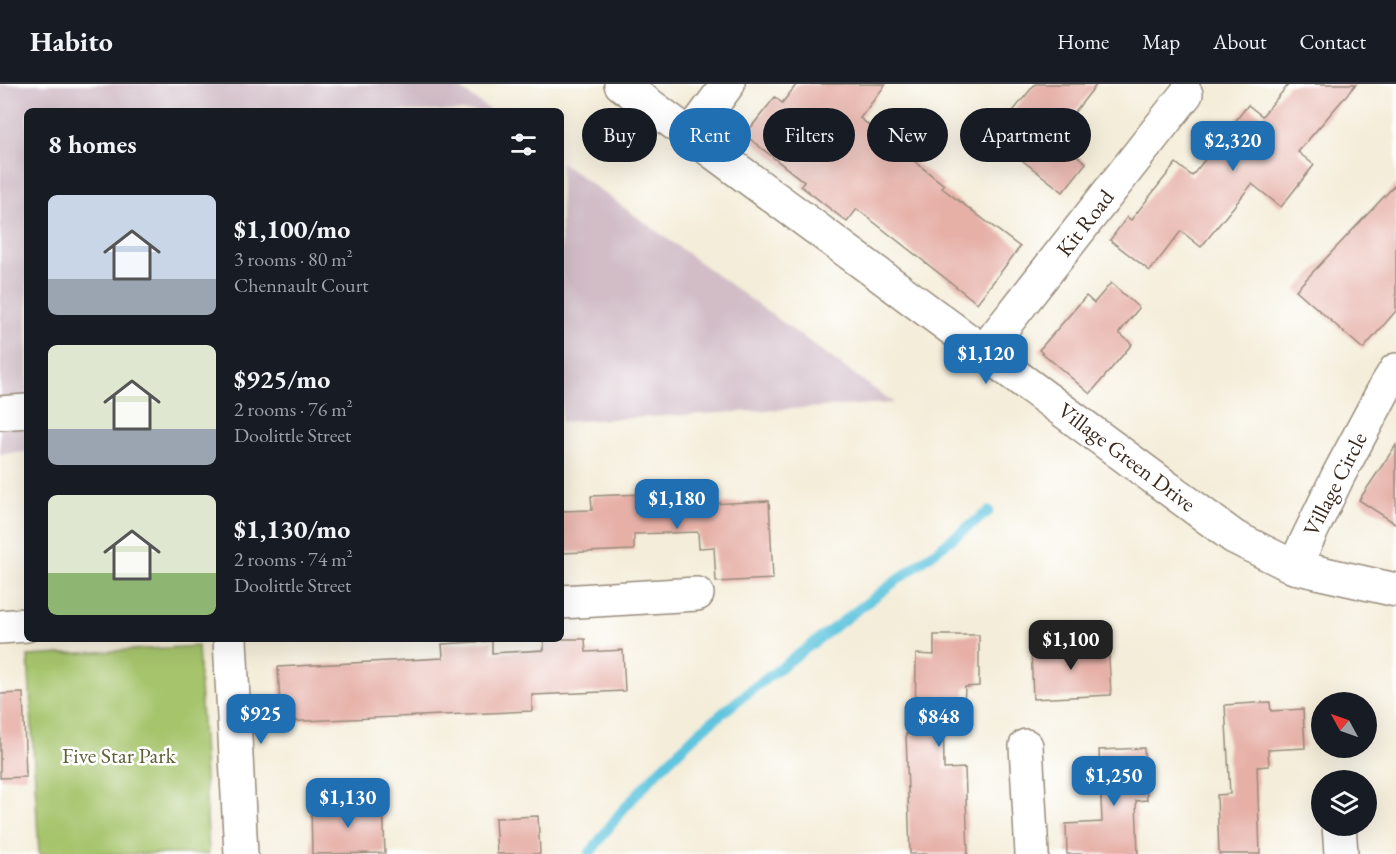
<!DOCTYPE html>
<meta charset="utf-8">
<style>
body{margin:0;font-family:"EB Garamond",serif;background:#20242c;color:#f1f3f6;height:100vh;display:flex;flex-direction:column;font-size:22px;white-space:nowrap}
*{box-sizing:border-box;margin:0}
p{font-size:20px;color:#9ea1a6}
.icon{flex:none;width:33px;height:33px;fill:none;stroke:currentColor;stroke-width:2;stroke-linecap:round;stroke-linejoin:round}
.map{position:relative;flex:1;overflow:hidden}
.sheet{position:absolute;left:24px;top:24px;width:540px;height:534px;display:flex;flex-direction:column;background:#171b24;border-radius:9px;box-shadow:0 6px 24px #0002}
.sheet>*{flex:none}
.guide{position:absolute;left:582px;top:24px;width:570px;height:54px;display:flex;gap:12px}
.needle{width:39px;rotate:310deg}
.tools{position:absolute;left:1311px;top:608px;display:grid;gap:12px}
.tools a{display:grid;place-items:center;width:66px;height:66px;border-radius:50%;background:#171b24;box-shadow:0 6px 24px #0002;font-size:30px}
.price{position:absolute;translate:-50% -51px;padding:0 14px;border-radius:12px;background:#1f6fb2;color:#fff;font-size:20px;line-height:39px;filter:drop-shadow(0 2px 3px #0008)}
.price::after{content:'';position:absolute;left:50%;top:36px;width:18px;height:14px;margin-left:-9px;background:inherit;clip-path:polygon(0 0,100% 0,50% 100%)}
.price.on{background:#222;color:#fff}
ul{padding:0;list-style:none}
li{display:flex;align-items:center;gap:18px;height:150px;padding:0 24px}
li span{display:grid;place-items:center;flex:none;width:168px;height:120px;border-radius:9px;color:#555}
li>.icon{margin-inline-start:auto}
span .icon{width:72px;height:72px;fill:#fffc;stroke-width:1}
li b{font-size:26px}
h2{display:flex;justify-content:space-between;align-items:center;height:72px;padding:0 24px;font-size:26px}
.pill{padding:0 21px;border-radius:27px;background:#171b24;box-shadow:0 6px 24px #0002;font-size:21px;line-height:54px}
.pill.on{background:#1f6fb2;color:#fff}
header{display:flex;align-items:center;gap:36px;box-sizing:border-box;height:84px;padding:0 30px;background:#171b24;border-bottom:2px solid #363941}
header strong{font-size:28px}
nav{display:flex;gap:33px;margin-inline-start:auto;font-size:21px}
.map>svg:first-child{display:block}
</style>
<header>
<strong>Habito</strong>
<nav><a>Home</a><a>Map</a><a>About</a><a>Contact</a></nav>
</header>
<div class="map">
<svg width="1396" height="770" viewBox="0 0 1396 770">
<rect width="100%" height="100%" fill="#fff"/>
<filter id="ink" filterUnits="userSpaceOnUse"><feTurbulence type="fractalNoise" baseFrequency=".0167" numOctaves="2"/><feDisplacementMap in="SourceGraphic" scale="12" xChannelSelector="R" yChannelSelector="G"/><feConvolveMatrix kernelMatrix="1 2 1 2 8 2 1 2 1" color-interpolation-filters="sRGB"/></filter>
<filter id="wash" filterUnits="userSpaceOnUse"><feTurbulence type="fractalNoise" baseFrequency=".008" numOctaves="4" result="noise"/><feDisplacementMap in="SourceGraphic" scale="24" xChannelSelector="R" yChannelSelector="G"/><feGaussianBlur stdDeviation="1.35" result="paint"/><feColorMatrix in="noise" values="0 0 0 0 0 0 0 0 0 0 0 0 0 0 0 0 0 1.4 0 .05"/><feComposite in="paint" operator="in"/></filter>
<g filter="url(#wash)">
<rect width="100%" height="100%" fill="#f4edd9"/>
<g fill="#d2bdc7">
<path d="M 0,0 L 454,0 L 491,27 L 27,27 L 27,368 L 0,370 Z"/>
<path d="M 561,78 L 894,319 L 561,338 Z"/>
</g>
<path fill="#a6c46c" stroke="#707745" stroke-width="1.5" d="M 198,562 L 209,770 L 39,770 L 28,572 Z"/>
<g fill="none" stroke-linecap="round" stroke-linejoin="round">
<path stroke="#60c5de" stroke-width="10" d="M 589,770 L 620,729 L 657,688 L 699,648 L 751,606 L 989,427"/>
</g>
<g id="blocks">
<g fill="#e6b0a7">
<path d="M 797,0 L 886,0 L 860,34 L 944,101 L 942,104 L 1020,163 L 977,219 L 857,125 L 847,138 L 801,102 L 804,98 L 745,51 L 775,13 L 782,19 Z"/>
<path d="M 1035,0 L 1097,0 L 1054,54 L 1086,79 L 1063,108 L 992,53 Z"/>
<path d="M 1289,0 L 1356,0 L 1298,68 L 1314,81 L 1281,123 L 1252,100 L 1201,163 L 1181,147 L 1150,187 L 1110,156 L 1127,133 L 1131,136 L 1176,79 L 1192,92 L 1248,21 L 1262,32 Z"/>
<path d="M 1396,100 L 1396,227 L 1363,265 L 1296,206 Z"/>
<path d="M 1111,199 L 1139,224 L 1119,249 L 1132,260 L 1090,310 L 1039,266 L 1086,212 L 1094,219 Z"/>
<path d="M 1396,361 L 1396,440 L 1359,416 Z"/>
<path d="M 670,409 L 670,422 L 769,417 L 773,495 L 716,498 L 714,463 L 699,464 L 698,448 L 634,450 L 634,466 L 561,469 L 561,427 L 592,426 L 591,412 Z"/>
<path d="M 934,551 L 979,551 L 979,602 L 965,603 L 964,622 L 943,621 L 944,685 L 965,684 L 968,770 L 910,770 L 906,650 L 915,649 L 916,570 L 934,571 Z"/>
<path d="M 544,555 L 585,555 L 586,568 L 623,566 L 625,607 L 532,611 L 532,627 L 281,638 L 278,583 L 443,574 L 442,560 L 492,557 L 492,569 L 544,566 Z"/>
<path d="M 1108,558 L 1111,611 L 1033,615 L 1031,563 Z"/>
<path d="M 23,609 L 26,693 L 0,694 L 0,610 Z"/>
<path d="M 1270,618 L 1271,627 L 1303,625 L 1305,664 L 1268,666 L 1269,682 L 1257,683 L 1260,770 L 1219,770 L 1217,711 L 1230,710 L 1225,621 Z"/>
<path d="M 1144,664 L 1147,716 L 1136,717 L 1138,770 L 1067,770 L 1066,740 L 1102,738 L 1099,666 Z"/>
<path d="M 383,719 L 385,769 L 312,770 L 311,723 Z"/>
<path d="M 538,732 L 540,770 L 497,770 L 495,734 Z"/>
</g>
</g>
</g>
<g filter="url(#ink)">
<use href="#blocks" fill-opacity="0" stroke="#988c7c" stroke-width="1.5"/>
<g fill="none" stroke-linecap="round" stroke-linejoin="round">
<g stroke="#988c7c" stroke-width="36">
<g id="minor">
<path d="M 621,0 L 1234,453 L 1294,483 L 1396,506"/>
<path d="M 691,50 L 728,0"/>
<path d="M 984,267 L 1186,10"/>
<path d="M 0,329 L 27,327"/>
<path d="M 1294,483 L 1338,392 L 1386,302 L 1396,286"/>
<path d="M 561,518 L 697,510"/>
<path d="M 0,543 L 27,541"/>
<path d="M 230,555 L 241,770"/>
<path d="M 1026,662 L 1032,770"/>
<path d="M 1339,741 L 1341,770"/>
</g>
</g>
<use href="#minor" stroke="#fff" stroke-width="33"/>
</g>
</g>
<g text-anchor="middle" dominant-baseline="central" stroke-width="5" stroke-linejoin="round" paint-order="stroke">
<g font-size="22" fill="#3b2a1e" stroke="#fff">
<text transform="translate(1085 139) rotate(-52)">Kit Road</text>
<text transform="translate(1127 373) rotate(37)">Village Green Drive</text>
<text transform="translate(1335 400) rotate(-63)">Village Circle</text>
</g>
<g font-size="22" fill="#606039" stroke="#fff">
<text x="119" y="671">Five Star Park</text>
</g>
</g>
</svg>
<div class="tools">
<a><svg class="needle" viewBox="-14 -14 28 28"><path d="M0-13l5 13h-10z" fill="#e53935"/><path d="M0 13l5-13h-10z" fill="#9ea1a6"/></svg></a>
<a><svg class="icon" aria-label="layers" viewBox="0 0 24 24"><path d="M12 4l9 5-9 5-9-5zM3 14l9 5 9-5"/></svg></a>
</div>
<b class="price" style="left:1233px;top:88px">$2,320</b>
<b class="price" style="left:986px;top:301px">$1,120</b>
<b class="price" style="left:677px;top:446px">$1,180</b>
<b class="price on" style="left:1071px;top:587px">$1,100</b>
<b class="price" style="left:261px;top:661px">$925</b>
<b class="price" style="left:939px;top:664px">$848</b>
<b class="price" style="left:1114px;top:723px">$1,250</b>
<b class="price" style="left:348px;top:745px">$1,130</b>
<div class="guide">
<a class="pill">Buy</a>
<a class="pill on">Rent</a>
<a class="pill">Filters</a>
<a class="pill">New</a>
<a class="pill">Apartment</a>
</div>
<section class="sheet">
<h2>8 homes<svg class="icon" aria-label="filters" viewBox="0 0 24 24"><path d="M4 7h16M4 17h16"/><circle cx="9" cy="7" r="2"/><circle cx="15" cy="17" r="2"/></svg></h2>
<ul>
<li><span style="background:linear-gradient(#c9d6e8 70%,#9aa5b1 0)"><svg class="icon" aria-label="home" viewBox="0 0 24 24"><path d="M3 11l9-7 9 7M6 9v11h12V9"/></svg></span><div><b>$1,100/mo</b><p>3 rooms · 80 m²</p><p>Chennault Court</p></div></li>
<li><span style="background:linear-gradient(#dfe7d0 70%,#9aa5b1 0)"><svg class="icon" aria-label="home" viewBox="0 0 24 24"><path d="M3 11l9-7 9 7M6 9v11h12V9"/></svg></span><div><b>$925/mo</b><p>2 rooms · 76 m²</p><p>Doolittle Street</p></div></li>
<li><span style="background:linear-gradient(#dfe7d0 65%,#8fb573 0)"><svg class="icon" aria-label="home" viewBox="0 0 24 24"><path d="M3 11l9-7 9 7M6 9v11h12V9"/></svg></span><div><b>$1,130/mo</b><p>2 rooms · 74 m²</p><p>Doolittle Street</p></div></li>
</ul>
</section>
</div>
